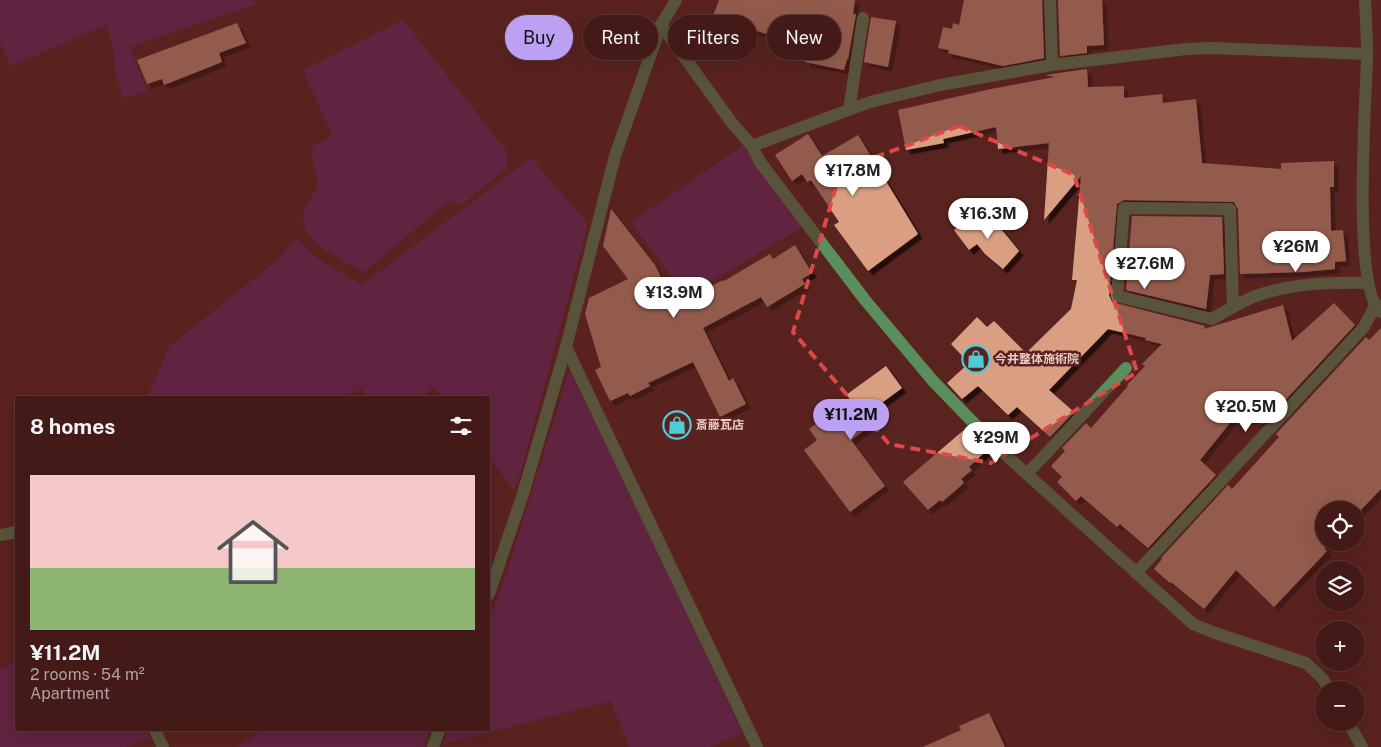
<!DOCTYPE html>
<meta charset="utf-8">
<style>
body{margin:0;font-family:"Public Sans","Noto Sans JP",sans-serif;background:#4d2724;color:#f1f3f6;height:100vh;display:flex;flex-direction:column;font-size:19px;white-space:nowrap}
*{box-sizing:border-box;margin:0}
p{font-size:16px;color:#afa1a1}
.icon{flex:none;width:28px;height:28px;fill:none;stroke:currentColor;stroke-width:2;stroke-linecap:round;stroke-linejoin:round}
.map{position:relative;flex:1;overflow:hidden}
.panel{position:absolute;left:15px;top:396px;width:475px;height:335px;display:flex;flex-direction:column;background:#431a17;border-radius:0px;box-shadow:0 5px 20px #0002,0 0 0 1px #5b3836}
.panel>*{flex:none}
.top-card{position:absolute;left:505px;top:15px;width:475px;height:45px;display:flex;gap:10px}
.fabs{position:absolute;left:1315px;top:501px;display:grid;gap:10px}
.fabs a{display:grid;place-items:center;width:50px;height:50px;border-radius:50%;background:#431a17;box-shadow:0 5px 20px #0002,0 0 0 1px #5b3836;font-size:25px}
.price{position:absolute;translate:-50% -42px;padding:0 11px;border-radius:18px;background:#fff;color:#222;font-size:16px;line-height:32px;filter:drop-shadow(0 1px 2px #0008)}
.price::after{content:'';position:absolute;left:50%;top:30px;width:15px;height:11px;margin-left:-8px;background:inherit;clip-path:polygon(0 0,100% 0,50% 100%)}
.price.current{background:#bca0f2;color:#111}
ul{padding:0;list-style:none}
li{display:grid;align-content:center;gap:10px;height:265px;padding:0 15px}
li span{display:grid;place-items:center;height:155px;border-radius:0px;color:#555}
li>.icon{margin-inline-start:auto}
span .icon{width:90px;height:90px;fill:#fffc;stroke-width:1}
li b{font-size:21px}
h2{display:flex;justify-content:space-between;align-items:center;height:60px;padding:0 15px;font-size:21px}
.pill{padding:0 18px;border-radius:22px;background:#431a17;box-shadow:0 5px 20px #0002,0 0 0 1px #5b3836;font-size:18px;line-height:45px}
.pill.current{background:#bca0f2;color:#111}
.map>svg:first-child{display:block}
</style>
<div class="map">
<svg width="1381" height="747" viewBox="0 0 1381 747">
<defs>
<filter id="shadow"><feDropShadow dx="4.5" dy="4.5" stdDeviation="0" flood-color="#0009"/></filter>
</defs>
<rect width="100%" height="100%" fill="#59231f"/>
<g fill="#68266b">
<path d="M 0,0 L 254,0 L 256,4 L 130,47 L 147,91 L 123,98 L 114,66 L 114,50 L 106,25 L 11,66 L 0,42 Z"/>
<path d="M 403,20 L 507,151 L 507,168 L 460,206 L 450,200 L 364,272 C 343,260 296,241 304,211 C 306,201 317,193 318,184 C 318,169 308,160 313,146 L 332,136 L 303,70 Z"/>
<path d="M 743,146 L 803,227 L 686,296 L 631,222 Z"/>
<path d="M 531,158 L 588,224 L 522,468 L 514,490 L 489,458 L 489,398 L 442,397 L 433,387 L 423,398 L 366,397 L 362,389 L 341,397 L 212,398 L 211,396 L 209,398 L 147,397 L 170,346 L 274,263 L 297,238 L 315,257 L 362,285 Z"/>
<path d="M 571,373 L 626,486 L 743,734 L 709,747 L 629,747 L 611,701 L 443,744 L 448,730 L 489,730 L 489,621 L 512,556 L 568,374 Z"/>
<path d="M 16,662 L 16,730 L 145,730 L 149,738 L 126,747 L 0,747 L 0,669 Z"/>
<path d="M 264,730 L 430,730 L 423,747 L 236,747 Z"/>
</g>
<g fill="#da9f83" filter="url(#shadow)">
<path d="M 719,0 L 855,0 L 853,14 L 856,14 L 848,59 L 847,59 L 844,70 L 805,62 L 808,48 L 713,16 Z"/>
<path d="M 964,0 L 1042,0 L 1044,58 L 1003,66 L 948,53 L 949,50 L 938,48 L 943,27 L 952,29 L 953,23 L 959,25 Z"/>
<path d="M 1058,0 L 1102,0 L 1104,45 L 1087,46 L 1087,53 L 1060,56 Z"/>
<path d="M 871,17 L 896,21 L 888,67 L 864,62 Z"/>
<path d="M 237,23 L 246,43 L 219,53 L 222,62 L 164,85 L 162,79 L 147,84 L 137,60 Z"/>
<path d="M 1087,69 L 1088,87 L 1124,86 L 1124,98 L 1162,94 L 1163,103 L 1196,99 L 1202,163 L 1281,169 L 1281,163 L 1334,161 L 1334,187 L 1330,187 L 1331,231 L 1343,230 L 1346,261 L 1335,262 L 1335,269 L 1303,272 L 1240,274 L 1238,209 L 1234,202 L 1124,200 L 1117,204 L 1109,295 L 1112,302 L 1205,326 L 1204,329 L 1283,305 L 1292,341 L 1334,303 L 1355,325 L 1263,424 L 1242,408 L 1200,460 L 1216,475 L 1148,548 L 1120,524 L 1117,527 L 1081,496 L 1076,501 L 1057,482 L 1062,477 L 1051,466 L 1065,451 L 1062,448 L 1086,423 L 1091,428 L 1128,386 L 1127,385 L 1145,366 L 1142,364 L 1162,344 L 1145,340 L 1146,338 L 1108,329 L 1049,390 L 1074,412 L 1050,437 L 1017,407 L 1008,415 L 978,386 L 962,399 L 947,383 L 969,363 L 951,344 L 977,317 L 987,327 L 994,321 L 1026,353 L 1071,309 L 1077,280 L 1072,280 L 1081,176 L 1044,220 L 1049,143 L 998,149 L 996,127 L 943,139 L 944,143 L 906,150 L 898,110 L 991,89 L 1055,77 L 1045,75 Z"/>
<path d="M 808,134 L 822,156 L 858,135 L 918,234 L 868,271 L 834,225 L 839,222 L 811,180 L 807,182 L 802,174 L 792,181 L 775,155 Z"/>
<path d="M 611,209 L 655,265 L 675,305 L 723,280 L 724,281 L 770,254 L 773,259 L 795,245 L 812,273 L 802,279 L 805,284 L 767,307 L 761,297 L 703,328 L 729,381 L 733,378 L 746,404 L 720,417 L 693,362 L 648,383 L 650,386 L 630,396 L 628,393 L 610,401 L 595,370 L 601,367 L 585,314 L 589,298 L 628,279 L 603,246 Z"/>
<path d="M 976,213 L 985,224 L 992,218 L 1019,251 L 1003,269 L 985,254 L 977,244 L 969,250 L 954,230 Z"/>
<path d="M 1132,216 L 1222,217 L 1224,274 L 1210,275 L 1206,309 L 1126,290 Z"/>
<path d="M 1381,328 L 1381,489 L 1356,515 L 1356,510 L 1324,510 L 1324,542 L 1330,542 L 1324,548 L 1327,551 L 1274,607 L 1236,570 L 1204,609 L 1171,582 L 1170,583 L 1154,569 L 1162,559 L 1161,558 L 1228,485 L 1232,489 L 1279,437 L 1276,434 L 1366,337 L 1369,340 Z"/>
<path d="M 886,366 L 902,388 L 860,419 L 866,429 L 851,440 L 885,486 L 850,512 L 804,450 L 817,440 L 809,429 L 849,399 L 846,395 Z"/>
<path d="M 965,429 L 986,451 L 969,467 L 972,470 L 961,479 L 964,483 L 942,502 L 940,500 L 928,510 L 903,482 Z"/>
<path d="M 989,713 L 1005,747 L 923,747 L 961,730 L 959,726 Z"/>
</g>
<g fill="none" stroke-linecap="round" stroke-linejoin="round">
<g stroke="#5a8e5d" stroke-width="12">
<path d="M 1050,0 L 1052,65"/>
<path d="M 1365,0 C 1366,19 1367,38 1367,57 C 1366,102 1352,284 1380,312"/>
<path d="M 661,25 L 732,123 L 752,146 L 760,162 L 865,300 L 933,381 L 997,447 L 1193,624 L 1215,633 L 1306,663 L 1323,679 L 1329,690"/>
<path d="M 849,110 L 863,18"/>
<path d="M 752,146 L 870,102 L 940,85 L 1052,65 L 1186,49 L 1210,48 L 1367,54"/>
<path d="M 1233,307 L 1230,209 L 1124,208 L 1117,296 L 1212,319 C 1226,311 1239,303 1253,297 C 1290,283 1329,282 1368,283"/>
<path d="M 566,347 L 757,747"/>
<path d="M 1027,474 L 1126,368"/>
<path d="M 0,535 L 16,532"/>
<path d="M 1136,573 L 1364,327 L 1375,306 L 1381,306"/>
<path d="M 489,594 L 523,494 L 566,347 L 615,156 L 661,25 L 676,0"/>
<path d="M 1348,722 L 1362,747"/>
<path d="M 155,730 L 163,747"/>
<path d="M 433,747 L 439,730"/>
</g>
</g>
<path d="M0 0H1381V747H0ZM 959,126 L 1074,175 L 1137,372 L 991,463 L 889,444 L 793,332 L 841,170 Z" fill="#59231f" fill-opacity=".55" fill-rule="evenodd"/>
<path fill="none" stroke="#db4948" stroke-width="4" stroke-dasharray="10 6" stroke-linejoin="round" d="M 959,126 L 1074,175 L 1137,372 L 991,463 L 889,444 L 793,332 L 841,170 Z"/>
<defs>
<g id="shop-ring" transform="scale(1.4375)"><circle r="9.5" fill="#59231f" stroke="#52cbd9" stroke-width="1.5"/><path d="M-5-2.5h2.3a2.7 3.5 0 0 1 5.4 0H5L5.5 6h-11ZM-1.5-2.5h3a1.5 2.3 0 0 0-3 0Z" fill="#52cbd9"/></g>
</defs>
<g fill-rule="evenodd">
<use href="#shop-ring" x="976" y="359"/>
<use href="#shop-ring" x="677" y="425"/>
</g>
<g text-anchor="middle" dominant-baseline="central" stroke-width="5" stroke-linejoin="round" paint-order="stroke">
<g font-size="12" font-weight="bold" fill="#eecbc7" stroke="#59231f" text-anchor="start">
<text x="995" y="359">今井整体施術院</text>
<text x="696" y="425">斎藤瓦店</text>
</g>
</g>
</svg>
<div class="fabs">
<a><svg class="icon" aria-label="locate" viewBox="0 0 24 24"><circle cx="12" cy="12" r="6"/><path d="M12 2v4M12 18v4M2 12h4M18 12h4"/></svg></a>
<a><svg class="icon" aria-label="layers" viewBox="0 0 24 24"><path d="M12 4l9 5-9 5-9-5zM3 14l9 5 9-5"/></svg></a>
<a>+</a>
<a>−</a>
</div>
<b class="price" style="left:853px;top:197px">¥17.8M</b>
<b class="price" style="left:988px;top:240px">¥16.3M</b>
<b class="price" style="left:1296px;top:273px">¥26M</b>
<b class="price" style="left:1145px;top:290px">¥27.6M</b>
<b class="price" style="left:674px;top:319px">¥13.9M</b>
<b class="price" style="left:1246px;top:433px">¥20.5M</b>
<b class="price current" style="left:851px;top:441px">¥11.2M</b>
<b class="price" style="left:996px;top:464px">¥29M</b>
<div class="top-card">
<a class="pill current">Buy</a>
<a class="pill">Rent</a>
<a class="pill">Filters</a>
<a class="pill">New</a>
</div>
<section class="panel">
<h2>8 homes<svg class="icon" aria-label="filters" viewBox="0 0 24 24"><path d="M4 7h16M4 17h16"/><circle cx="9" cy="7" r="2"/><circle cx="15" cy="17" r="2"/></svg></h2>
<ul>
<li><span style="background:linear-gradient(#f6c9c9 60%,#8fb573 0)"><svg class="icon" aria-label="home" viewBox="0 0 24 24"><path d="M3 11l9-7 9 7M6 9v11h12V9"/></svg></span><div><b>¥11.2M</b><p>2 rooms · 54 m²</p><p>Apartment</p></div></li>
</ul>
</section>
</div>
